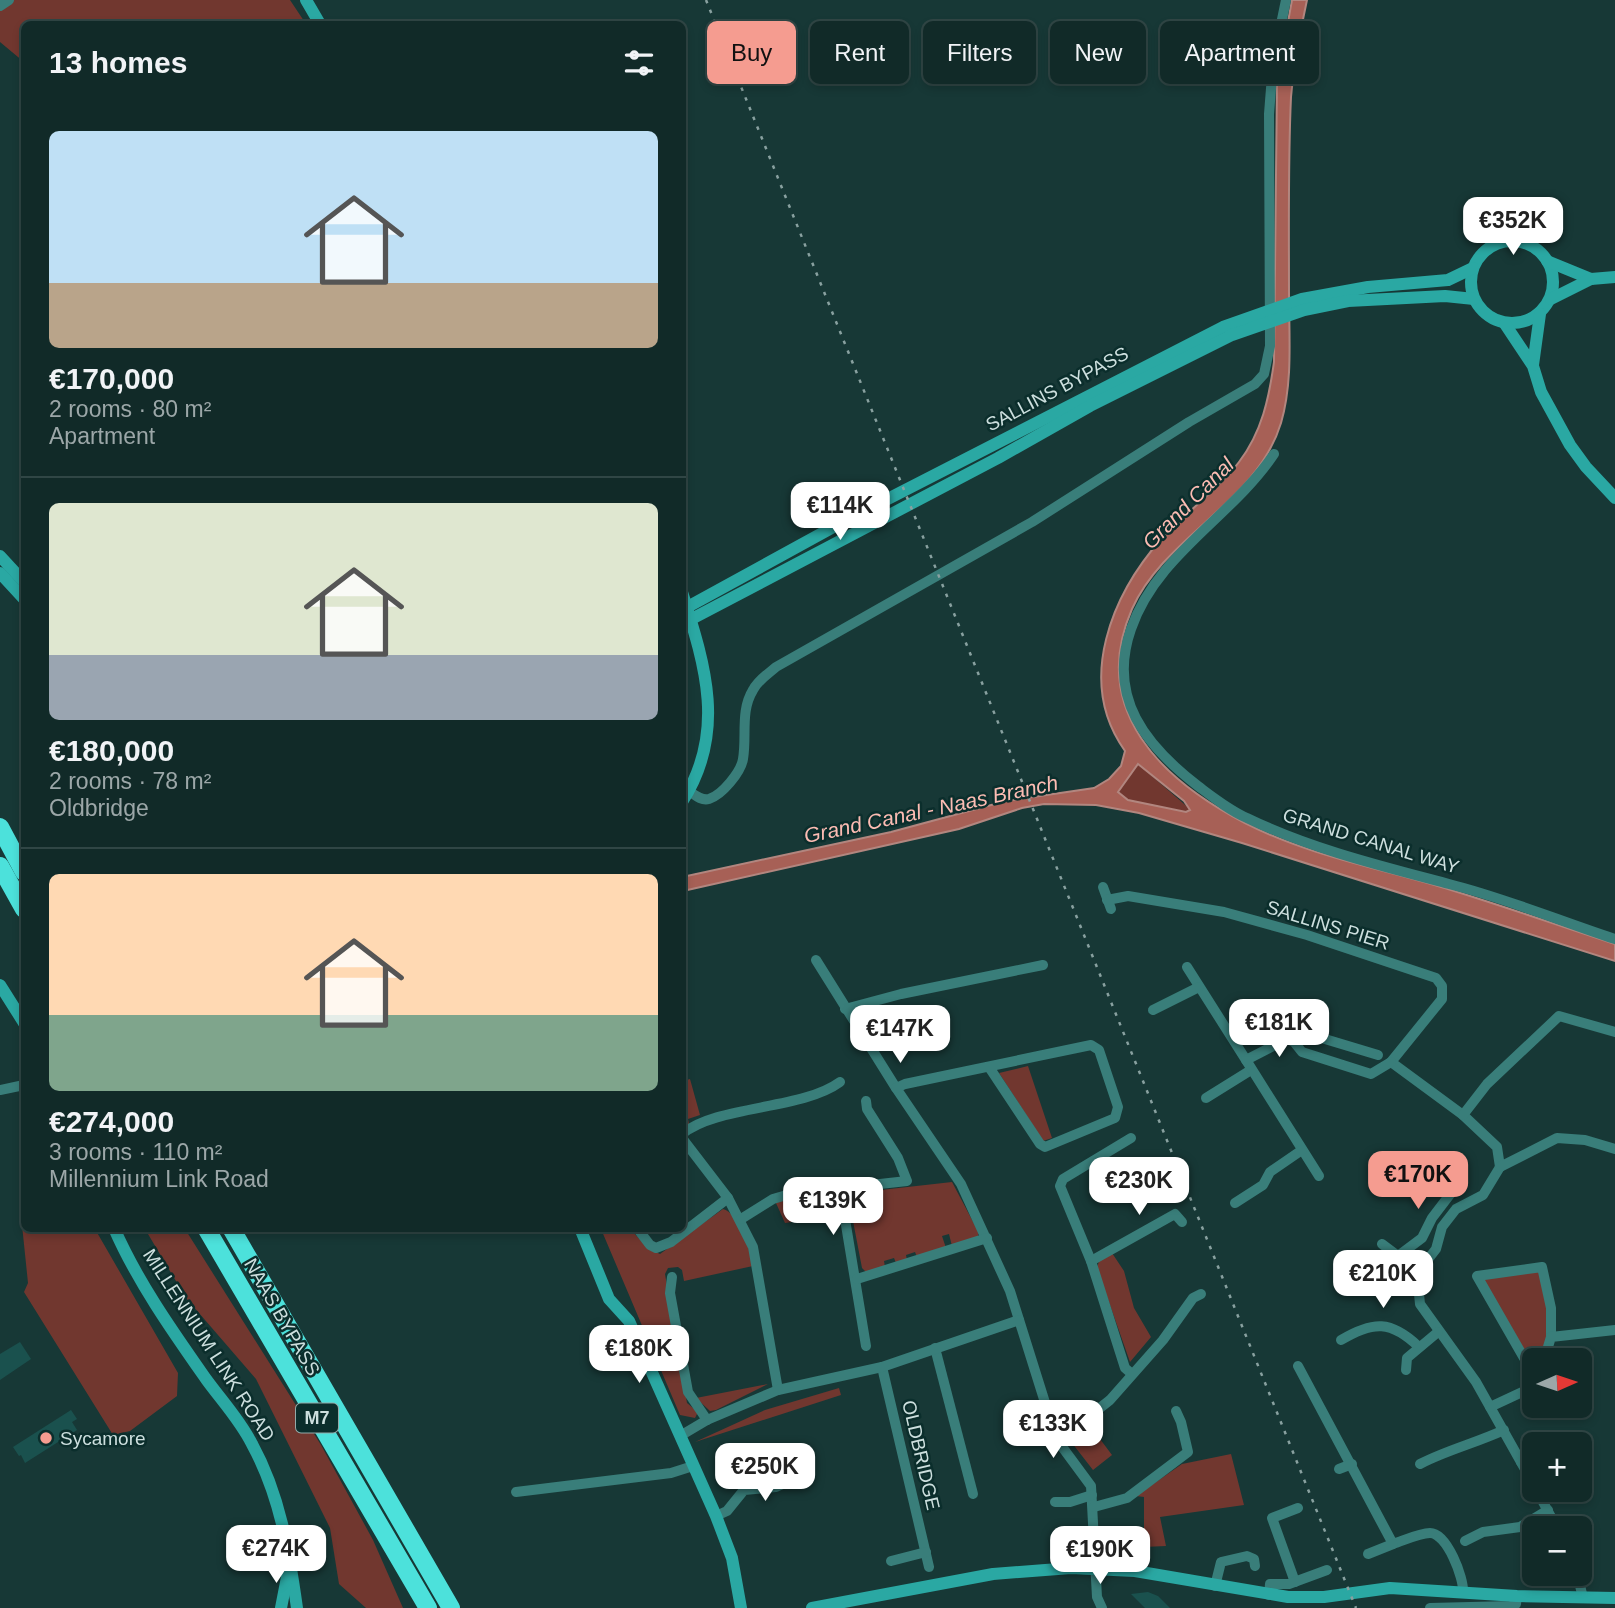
<!DOCTYPE html>
<meta charset="utf-8">
<style>
body{margin:0;font-family:Helvetica,sans-serif;background:#1a3230;color:#f1f3f6;height:100vh;display:flex;flex-direction:column;font-size:26px;white-space:nowrap}
*{box-sizing:border-box;margin:0}
p{font-size:23px;color:#9ca7a8}
.icon{flex:none;width:38px;height:38px;fill:none;stroke:currentColor;stroke-width:2;stroke-linecap:round;stroke-linejoin:round}
.map{position:relative;flex:1;overflow:hidden}
.panel{position:absolute;left:21px;top:21px;width:665px;height:1211px;display:flex;flex-direction:column;background:#112a28;border-radius:10px;box-shadow:0 4px 10px #0003,0 0 0 2px #304645}
.panel>*{flex:none}
.guide{position:absolute;left:707px;top:21px;width:665px;height:63px;display:flex;gap:14px}
.needle{width:46px;rotate:87deg}
.tools{position:absolute;left:1522px;top:1348px;display:grid;gap:14px}
.tools a{display:grid;place-items:center;width:70px;height:70px;border-radius:10px;background:#112a28;box-shadow:0 4px 10px #0003,0 0 0 2px #304645;font-size:35px}
.price{position:absolute;translate:-50% -60px;padding:0 16px;border-radius:14px;background:#fff;color:#222;font-size:23px;line-height:46px;filter:drop-shadow(0 2px 4px #0008)}
.price::after{content:'';position:absolute;left:50%;top:42px;width:21px;height:16px;margin-left:-10px;background:inherit;clip-path:polygon(0 0,100% 0,50% 100%)}
.price.selected{background:#f59c90;color:#111}
ul{padding:0;list-style:none}
li{display:grid;align-content:center;gap:14px;height:371px;padding:0 28px}
li+li{border-top:2px solid #304645}
li span{display:grid;place-items:center;height:217px;border-radius:10px;color:#555}
li>.icon{margin-inline-start:auto}
span .icon{width:126px;height:126px;fill:#fffc;stroke-width:1}
li b{font-size:30px}
h2{display:flex;justify-content:space-between;align-items:center;height:84px;padding:0 28px;font-size:30px}
.chip{padding:0 24px;border-radius:10px;background:#112a28;box-shadow:0 4px 10px #0003,0 0 0 2px #304645;font-size:24px;line-height:63px}
.chip.selected{background:#f59c90;color:#111}
.map>svg:first-child{display:block}
</style>
<div class="map">
<svg width="1615" height="1608" viewBox="0 0 1615 1608">
<rect width="100%" height="100%" fill="#173836"/>
<g fill="#71372f">
<path d="M 0,0 L 290,0 L 306,24 L 24,24 L 24,62 L 0,42 Z"/>
<path d="M 1138,764 L 1191,810 L 1186,812 L 1128,800 L 1118,792 Z"/>
<path d="M 1028,1066 L 1052,1138 L 1043,1141 L 999,1073 Z"/>
<path d="M 690,1079 L 700,1115 L 688,1119 L 689,1124 L 683,1126 L 683,1081 Z"/>
<path d="M 952,1182 L 979,1233 L 977,1238 L 952,1246 L 949,1234 L 942,1236 L 946,1248 L 917,1257 L 915,1252 L 906,1255 L 907,1260 L 896,1263 L 894,1258 L 884,1261 L 885,1267 L 867,1273 L 862,1268 L 849,1200 L 854,1193 Z"/>
<path d="M 830,1195 L 835,1200 L 838,1215 L 785,1223 L 776,1203 L 785,1199 Z"/>
<path d="M 723,1209 C 738,1212 751,1251 753,1266 L 684,1281 L 682,1270 L 678,1267 L 668,1268 L 665,1274 L 687,1403 L 698,1412 L 695,1418 L 680,1415 L 601,1229 L 630,1229 L 649,1249 L 660,1254 Z"/>
<path d="M 22,1225 L 24,1225 L 24,1228 L 95,1229 L 178,1373 L 177,1396 L 130,1431 L 113,1435 L 24,1292 L 28,1283 Z"/>
<path d="M 145,1229 L 185,1229 L 321,1445 L 373,1540 L 403,1608 L 366,1608 L 339,1584 L 330,1528 L 256,1379 L 186,1298 Z"/>
<path d="M 1112,1253 L 1124,1271 L 1134,1308 L 1151,1337 L 1130,1362 L 1097,1268 L 1099,1261 Z"/>
<path d="M 1542,1270 L 1550,1334 L 1542,1360 L 1523,1356 L 1480,1277 Z"/>
<path d="M 768,1384 L 716,1410 L 710,1411 L 696,1398 Z"/>
<path d="M 839,1388 L 841,1395 L 695,1442 L 765,1410 Z"/>
<path d="M 1088,1423 L 1112,1455 L 1093,1470 L 1072,1443 L 1085,1433 Z"/>
<path d="M 1231,1454 L 1244,1505 L 1160,1517 L 1166,1546 L 1144,1547 L 1144,1497 L 1136,1496 L 1182,1464 Z"/>
</g>
<path fill="#a76056" stroke="#b2867f" stroke-width="2" fill-rule="evenodd" d="M 1292,0 L 1307,0 L 1295,58 L 1291,97 C 1288,162 1289,228 1289,294 C 1289,337 1293,382 1281,423 C 1257,503 1165,535 1132,609 C 1088,710 1162,780 1245,823 C 1309,856 1383,869 1451,890 C 1506,907 1560,926 1615,944 L 1615,961 L 1242,843 L 1139,813 L 1096,805 L 1044,804 L 1022,808 L 959,829 L 683,891 L 682,877 L 891,832 L 1006,801 L 1094,788 L 1109,779 L 1121,766 L 1125,751 C 1075,681 1112,594 1163,537 C 1187,511 1218,490 1239,462 C 1262,432 1269,398 1274,362 L 1277,82 ZM 1138,764 L 1184,801 L 1190,810 L 1186,812 L 1128,800 L 1118,792 Z"/>
<g fill="#1a514e">
<path d="M 20,1342 L 31,1359 L 0,1380 L 0,1354 Z"/>
<path d="M 71,1410 L 77,1419 L 72,1422 L 77,1430 L 25,1463 L 21,1455 L 19,1456 L 13,1447 Z"/>
<path d="M 1148,1592 L 1158,1596 L 1170,1608 L 1145,1608 L 1131,1594 Z"/>
</g>
<g fill="none" stroke-linecap="round" stroke-linejoin="round">
<g stroke="#397e7a" stroke-width="10">
<path d="M 0,6 L 9,0"/>
<path d="M 1274,454 C 1232,517 1157,554 1131,629 C 1107,698 1146,746 1198,786 C 1214,798 1229,810 1247,818 C 1311,849 1381,866 1449,884 C 1505,898 1560,921 1615,939"/>
<path d="M 689,791 C 695,795 701,801 709,799 C 722,795 741,772 743,759 C 747,736 740,711 753,690 C 758,680 768,674 776,667 L 1032,522 L 1189,422 L 1255,384 L 1264,374 L 1270,346 L 1269,114 L 1273,63 L 1286,0"/>
<path d="M 1103,887 L 1111,909"/>
<path d="M 1107,900 L 1128,896 L 1224,912 L 1307,935 L 1436,978 L 1442,986 L 1442,999 L 1391,1062 L 1463,1115 L 1497,1147 L 1500,1167"/>
<path d="M 816,960 L 896,1088 L 961,1184 L 1010,1291 L 1053,1428 L 1060,1444 L 1091,1486 L 1097,1597 L 1102,1608"/>
<path d="M 1187,967 L 1246,1060"/>
<path d="M 845,1009 L 901,994 L 1043,965"/>
<path d="M 1153,1010 L 1199,987"/>
<path d="M 1305,1033 L 1378,1055"/>
<path d="M 896,1088 L 905,1084 L 1091,1045 L 1099,1050 L 1118,1107 L 1115,1118 L 1045,1147 L 1040,1144 L 989,1067"/>
<path d="M 0,1090 L 24,1085"/>
<path d="M 1206,1098 L 1251,1070"/>
<path d="M 1463,1115 L 1487,1084 L 1559,1016 L 1615,1032"/>
<path d="M 682,1134 C 717,1105 802,1110 840,1082"/>
<path d="M 682,1138 L 728,1198 L 753,1247 L 778,1390"/>
<path d="M 1131,1138 L 1063,1179 L 1060,1186 L 1091,1261 L 1125,1368 L 1132,1374"/>
<path d="M 1500,1167 L 1483,1195 L 1456,1209 L 1442,1227 L 1436,1249 L 1422,1267 L 1418,1284 L 1420,1304 L 1476,1382 L 1535,1487"/>
<path d="M 1500,1167 L 1557,1138 L 1585,1140 L 1615,1149"/>
<path d="M 1319,1176 L 1246,1060 L 1287,1039 L 1294,1042 L 1302,1052 L 1371,1074 L 1391,1062"/>
<path d="M 840,1189 L 866,1346"/>
<path d="M 1235,1203 L 1263,1185 L 1270,1172 L 1302,1150"/>
<path d="M 741,1219 L 773,1199 L 790,1194 L 907,1181 L 898,1158 L 867,1109 L 866,1101"/>
<path d="M 637,1228 L 650,1245 L 656,1248 L 671,1242 L 728,1198"/>
<path d="M 1382,1244 L 1398,1256 L 1422,1267"/>
<path d="M 1398,1256 L 1422,1238 L 1432,1218 L 1458,1184"/>
<path d="M 1091,1261 L 1175,1214 L 1182,1222"/>
<path d="M 672,1277 L 670,1293 L 688,1392 L 707,1420"/>
<path d="M 857,1279 L 987,1238"/>
<path d="M 1341,1340 C 1373,1321 1391,1320 1419,1347"/>
<path d="M 935,1348 L 973,1494"/>
<path d="M 1543,1360 L 1524,1358 L 1477,1276 L 1542,1267 L 1551,1308 L 1551,1337"/>
<path d="M 1544,1360 L 1551,1337 L 1615,1330"/>
<path d="M 1298,1366 L 1393,1544 C 1403,1541 1419,1533 1430,1533 C 1447,1533 1464,1578 1463,1592"/>
<path d="M 882,1367 L 929,1567"/>
<path d="M 1406,1370 L 1407,1358 L 1438,1332"/>
<path d="M 1490,1407 L 1535,1386"/>
<path d="M 1053,1428 L 1091,1415 L 1110,1400 L 1163,1340 L 1193,1298 L 1201,1294"/>
<path d="M 680,1436 L 707,1420 L 778,1390 L 882,1367 L 1019,1320"/>
<path d="M 1557,1444 L 1562,1441"/>
<path d="M 1521,1462 L 1535,1455"/>
<path d="M 1420,1464 C 1447,1450 1476,1443 1504,1430"/>
<path d="M 1339,1469 L 1352,1464"/>
<path d="M 1536,1489 L 1557,1528"/>
<path d="M 516,1492 L 671,1473 L 693,1466"/>
<path d="M 1055,1502 L 1070,1502 L 1092,1495"/>
<path d="M 1094,1507 L 1127,1498 L 1188,1452 L 1181,1422 L 1176,1411"/>
<path d="M 716,1516 L 727,1511 L 744,1490 L 776,1487 L 809,1472"/>
<path d="M 1465,1541 L 1483,1532 L 1520,1527 L 1548,1510"/>
<path d="M 1368,1554 L 1393,1544"/>
<path d="M 891,1561 L 926,1552"/>
<path d="M 1577,1573 L 1583,1598"/>
<path d="M 1295,1582 L 1272,1518 L 1298,1508"/>
<path d="M 1215,1586 L 1221,1562 L 1247,1556 L 1254,1559 L 1255,1566"/>
<path d="M 1269,1595 L 1270,1584 L 1289,1584 L 1327,1570"/>
<path d="M 1430,1608 L 1511,1606 L 1516,1604 L 1517,1596"/>
</g>
<g stroke="#2aa8a3" stroke-width="12">
<path d="M 306,0 L 320,24"/>
<circle cx="1512" cy="282" r="41"/>
<path d="M 1547,261 L 1591,279"/>
<path d="M 1551,299 L 1591,279 L 1615,277"/>
<path d="M 1505,324 L 1533,366 L 1541,392 L 1570,445 L 1586,467 L 1615,498"/>
<path d="M 1533,365 L 1540,314"/>
<path d="M 0,556 L 24,582"/>
<path d="M 0,573 L 24,599"/>
<path d="M 682,592 C 705,665 727,732 682,802"/>
<path d="M 682,610 L 837,525 L 1223,327 L 1302,299 L 1368,287 L 1448,280 L 1473,268"/>
<path d="M 682,624 L 998,458 L 1090,406 L 1232,335 L 1304,310 L 1348,301 L 1445,296 L 1474,299"/>
<path d="M 0,985 L 24,1023"/>
<path d="M 114,1228 C 137,1281 173,1332 206,1379 C 222,1401 240,1420 252,1444 C 280,1495 289,1551 297,1608"/>
<path d="M 580,1228 L 609,1299 L 629,1321 L 716,1516 L 732,1558 L 741,1608"/>
<path d="M 281,1608 L 288,1572"/>
<path d="M 812,1608 L 993,1574 L 1071,1568 L 1135,1571 L 1288,1597 L 1324,1597 L 1390,1588 L 1517,1596 L 1615,1598"/>
</g>
<g stroke="#4ce1db" stroke-width="18">
<path d="M 0,827 L 24,872"/>
<path d="M 0,866 L 24,909"/>
<path d="M 206,1228 L 428,1608"/>
<path d="M 231,1228 L 451,1608"/>
</g>
<path stroke="#89a1a0" stroke-width="2.5" stroke-dasharray="3.5 7" stroke-linecap="butt" d="M 706,0 L 1356,1608"/>
</g>
<circle fill="#f59c90" stroke="#0b2e2c" stroke-width="2.5" cx="46" cy="1438" r="7"/>
<g text-anchor="middle" dominant-baseline="central" stroke-width="5" stroke-linejoin="round" paint-order="stroke">
<rect fill="#0b2e2c" stroke="#93aaa9" stroke-width="2" x="296" y="1403.5" width="42" height="29" rx="5"/>
<g font-size="18" font-weight="bold" fill="#cddfde">
<text x="317" y="1418">M7</text>
</g>
<g font-size="19" fill="#cddfde" stroke="#0b2e2c">
<text transform="translate(1057 389) rotate(-28)">SALLINS BYPASS</text>
<text transform="translate(1371 841) rotate(17)">GRAND CANAL WAY</text>
<text transform="translate(1328 925) rotate(17)">SALLINS PIER</text>
<text transform="translate(282 1317) rotate(60)">NAAS BYPASS</text>
<text transform="translate(209 1345) rotate(57)">MILLENNIUM LINK ROAD</text>
<text transform="translate(921 1455) rotate(77)">OLDBRIDGE</text>
</g>
<g font-size="19" fill="#cddfde" stroke="#0b2e2c" text-anchor="start">
<text x="60" y="1438">Sycamore</text>
</g>
<g font-size="21" font-style="italic" fill="#fcbcb3" stroke="#0b2e2c">
<text transform="translate(1188 503) rotate(-45)">Grand Canal</text>
<text transform="translate(931 809) rotate(-12)">Grand Canal - Naas Branch</text>
</g>
</g>
</svg>
<div class="tools">
<a><svg class="needle" viewBox="-14 -14 28 28"><path d="M0-13l5 13h-10z" fill="#e53935"/><path d="M0 13l5-13h-10z" fill="#9ca7a8"/></svg></a>
<a>+</a>
<a>−</a>
</div>
<b class="price" style="left:1513px;top:257px">€352K</b>
<b class="price" style="left:840px;top:542px">€114K</b>
<b class="price" style="left:1279px;top:1059px">€181K</b>
<b class="price" style="left:900px;top:1065px">€147K</b>
<b class="price selected" style="left:1418px;top:1211px">€170K</b>
<b class="price" style="left:1139px;top:1217px">€230K</b>
<b class="price" style="left:833px;top:1237px">€139K</b>
<b class="price" style="left:1383px;top:1310px">€210K</b>
<b class="price" style="left:639px;top:1385px">€180K</b>
<b class="price" style="left:1053px;top:1460px">€133K</b>
<b class="price" style="left:765px;top:1503px">€250K</b>
<b class="price" style="left:276px;top:1585px">€274K</b>
<b class="price" style="left:1100px;top:1586px">€190K</b>
<div class="guide">
<a class="chip selected">Buy</a>
<a class="chip">Rent</a>
<a class="chip">Filters</a>
<a class="chip">New</a>
<a class="chip">Apartment</a>
</div>
<section class="panel">
<h2>13 homes<svg class="icon" aria-label="filters" viewBox="0 0 24 24"><path d="M4 7h16M4 17h16"/><circle cx="9" cy="7" r="2"/><circle cx="15" cy="17" r="2"/></svg></h2>
<ul>
<li><span style="background:linear-gradient(#bfe0f5 70%,#b9a48a 0)"><svg class="icon" aria-label="home" viewBox="0 0 24 24"><path d="M3 11l9-7 9 7M6 9v11h12V9"/></svg></span><div><b>€170,000</b><p>2 rooms · 80 m²</p><p>Apartment</p></div></li>
<li><span style="background:linear-gradient(#dfe7d0 70%,#9aa5b1 0)"><svg class="icon" aria-label="home" viewBox="0 0 24 24"><path d="M3 11l9-7 9 7M6 9v11h12V9"/></svg></span><div><b>€180,000</b><p>2 rooms · 78 m²</p><p>Oldbridge</p></div></li>
<li><span style="background:linear-gradient(#ffd9b3 65%,#7fa58c 0)"><svg class="icon" aria-label="home" viewBox="0 0 24 24"><path d="M3 11l9-7 9 7M6 9v11h12V9"/></svg></span><div><b>€274,000</b><p>3 rooms · 110 m²</p><p>Millennium Link Road</p></div></li>
</ul>
</section>
</div>
